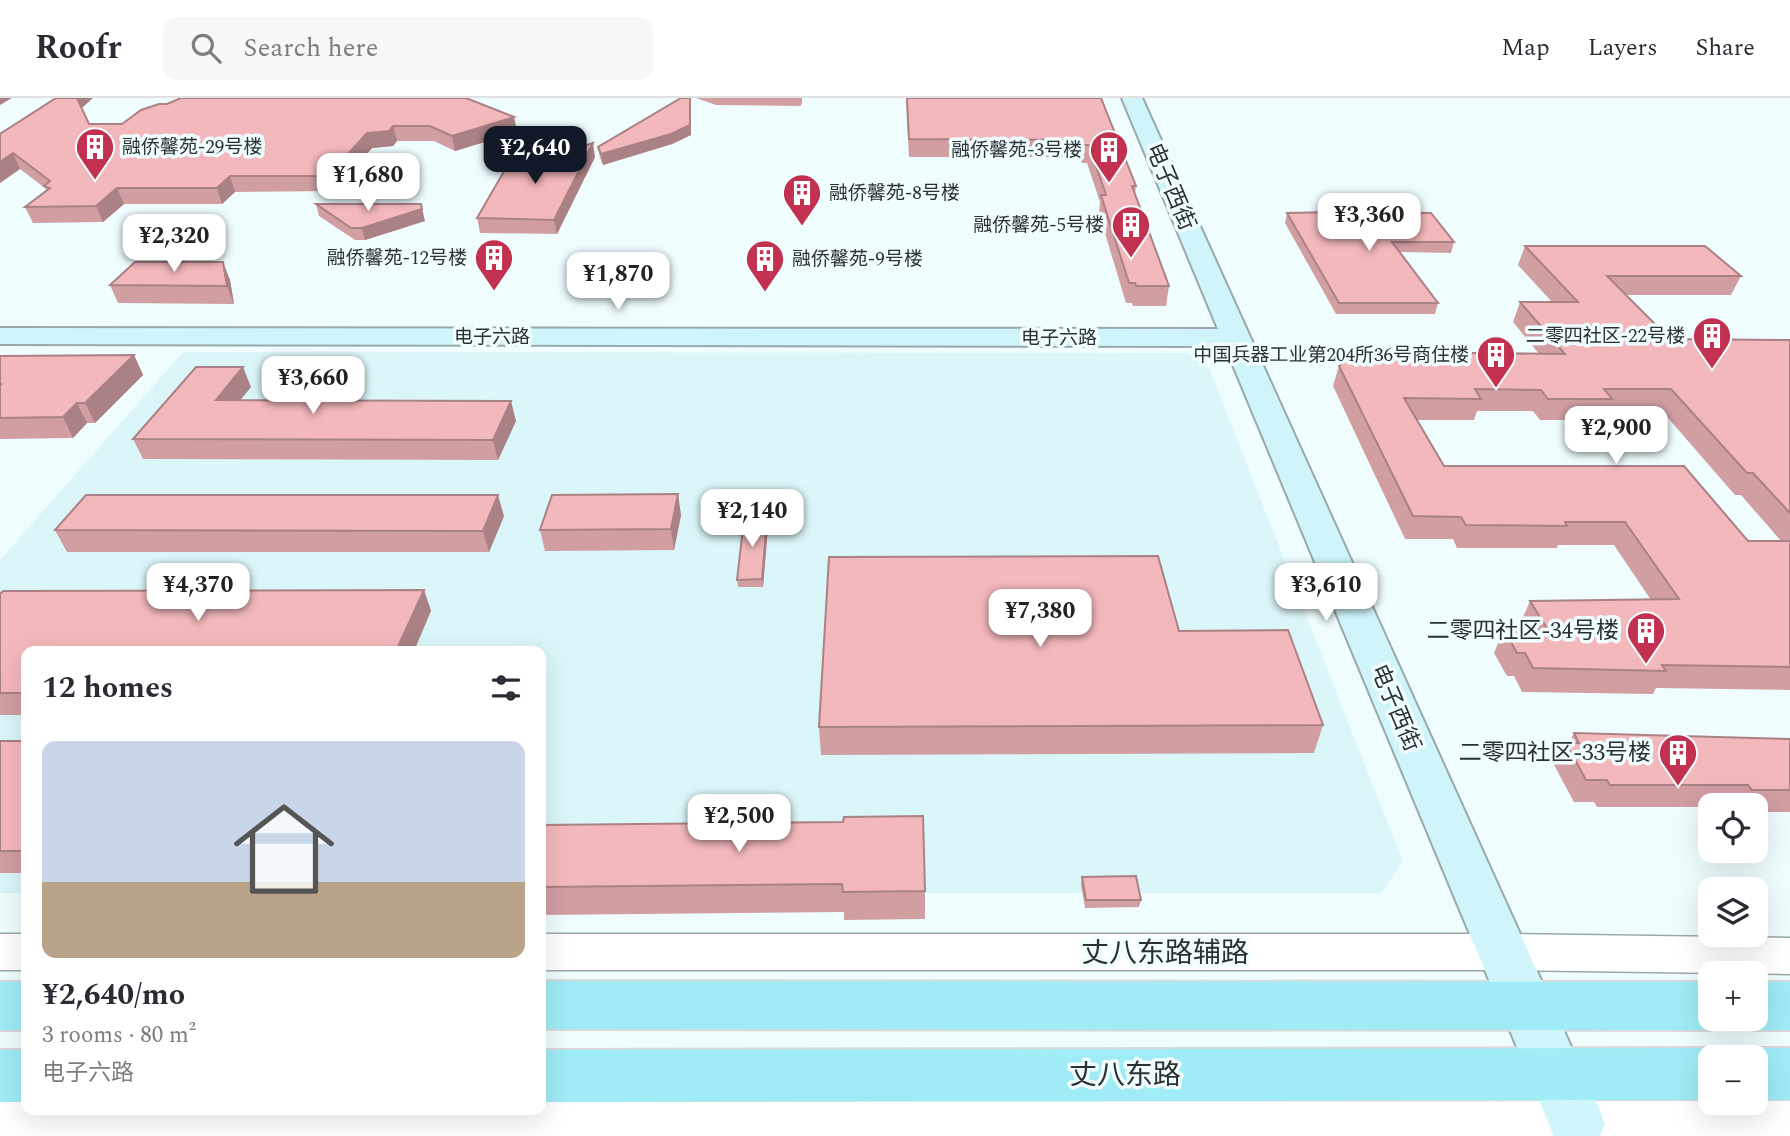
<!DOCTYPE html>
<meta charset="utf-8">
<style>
body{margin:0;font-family:Spectral,"Noto Sans SC",serif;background:#f7f7f7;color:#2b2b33;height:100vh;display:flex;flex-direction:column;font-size:26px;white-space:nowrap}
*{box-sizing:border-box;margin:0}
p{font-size:23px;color:#7c7c81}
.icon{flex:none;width:38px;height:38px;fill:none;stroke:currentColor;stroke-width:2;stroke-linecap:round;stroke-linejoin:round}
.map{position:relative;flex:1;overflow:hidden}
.sheet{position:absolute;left:21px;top:548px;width:525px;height:469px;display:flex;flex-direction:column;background:#fff;border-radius:14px;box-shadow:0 7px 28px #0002}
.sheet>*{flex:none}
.fabs{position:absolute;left:1698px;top:695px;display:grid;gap:14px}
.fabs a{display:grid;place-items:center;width:70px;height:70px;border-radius:14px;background:#fff;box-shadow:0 7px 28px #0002;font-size:35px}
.price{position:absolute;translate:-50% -60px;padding:0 16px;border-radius:14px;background:#fff;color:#222;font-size:23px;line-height:46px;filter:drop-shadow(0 2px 4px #0008)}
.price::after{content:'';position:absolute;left:50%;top:42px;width:21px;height:16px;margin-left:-10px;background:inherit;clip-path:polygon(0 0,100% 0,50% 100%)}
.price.active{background:#111827;color:#fff}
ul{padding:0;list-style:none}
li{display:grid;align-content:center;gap:14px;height:371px;padding:0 21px}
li+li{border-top:2px solid #e1e1e2}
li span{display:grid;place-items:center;height:217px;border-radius:14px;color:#555}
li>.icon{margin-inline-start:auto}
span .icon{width:126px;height:126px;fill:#fffc;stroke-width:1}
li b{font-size:30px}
h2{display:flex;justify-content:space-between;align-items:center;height:84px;padding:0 21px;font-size:30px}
header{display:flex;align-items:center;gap:42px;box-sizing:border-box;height:98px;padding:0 35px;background:#fff;border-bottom:2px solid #e1e1e2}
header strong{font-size:33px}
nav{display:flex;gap:38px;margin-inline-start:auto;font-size:24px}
.search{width:490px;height:63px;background:#f7f7f7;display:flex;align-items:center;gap:18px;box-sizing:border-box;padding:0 24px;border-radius:14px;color:#7c7c81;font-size:26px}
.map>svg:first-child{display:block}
</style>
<header>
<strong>Roofr</strong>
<div class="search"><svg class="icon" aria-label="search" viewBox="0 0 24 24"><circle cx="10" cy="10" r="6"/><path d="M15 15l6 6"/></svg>Search here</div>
<nav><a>Map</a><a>Layers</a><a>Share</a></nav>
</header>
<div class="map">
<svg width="1790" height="1038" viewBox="0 0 1790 1038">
<rect width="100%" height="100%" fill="#effdfe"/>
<path fill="#dbf6f9" d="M 183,254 L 1187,255 L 1209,270 L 1403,764 L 1381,795 L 541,795 L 541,553 L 26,553 L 26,795 L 0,795 L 0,462 Z"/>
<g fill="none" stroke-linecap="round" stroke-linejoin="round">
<g stroke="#99a9ab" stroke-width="3">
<g id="street">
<rect x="0" y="836" width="26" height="36"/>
<path d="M 541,836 L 1501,836 L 1790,840 L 1790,876 L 1501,872 L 541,872 Z"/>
<path d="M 1755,1003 L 1790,1003 L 1790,1038 L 0,1038 L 0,1004 L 26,1004 L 26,1012 L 541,1012 L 541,1004 Z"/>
</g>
</g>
<g stroke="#99a9ab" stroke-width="4">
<path id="secondary" d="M 1122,0 L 1142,0 L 1597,1006 L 1605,1026 L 1600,1038 L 1554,1038 L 1225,248 L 0,246 L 0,230 L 1218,231 Z"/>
</g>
<g stroke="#d9dada" stroke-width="4">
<g id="primary">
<path d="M 541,883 L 1710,884 L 1710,920 L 1731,920 L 1729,925 L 1710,932 L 541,931 Z"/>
<rect x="0" y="884" width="26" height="48"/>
<path d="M 1755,884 L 1790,884 L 1790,932 L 1755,932 L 1736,925 L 1734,920 L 1755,920 Z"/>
<path d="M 1710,950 L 1730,959 L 1710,959 L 1710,1002 L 541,1004 L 541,952 Z"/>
<path d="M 1755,950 L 1790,950 L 1790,1002 L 1755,1002 L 1755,959 L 1735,959 Z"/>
<rect x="0" y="952" width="26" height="52"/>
</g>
</g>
<use href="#street" fill="#fff" fill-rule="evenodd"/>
<use href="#secondary" fill="#cff5fa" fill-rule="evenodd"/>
<use href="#primary" fill="#9fecf6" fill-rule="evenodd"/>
</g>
<g fill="#d19ea2" fill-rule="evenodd">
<path d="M 696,0 L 802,0 L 802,4 L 801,8 L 716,7 Z"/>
<path d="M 906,0 L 1101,0 L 1136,88 L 1135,95 L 1169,188 L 1166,208 L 1133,208 L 1132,205 L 1126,205 L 1099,115 L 1100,104 L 1087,65 L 1082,65 L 1080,59 L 909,59 Z"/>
<path d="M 691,5 L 691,37 L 672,46 L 603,67 L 600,60 L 598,49 Z"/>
<path d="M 82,10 L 89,26 L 514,19 L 517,34 L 455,53 L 434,43 L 397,43 L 393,48 L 372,50 L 333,93 L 235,94 L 222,106 L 124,106 L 103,124 L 33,125 L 25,109 L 46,93 L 45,90 L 20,71 L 0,85 L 0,36 Z"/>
<path d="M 595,59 L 557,136 L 480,135 L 477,120 Z"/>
<path d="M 316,106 L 425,123 L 365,142 L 355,142 L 319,118 Z"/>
<path d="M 1287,115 L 1454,144 L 1451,155 L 1400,154 L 1438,205 L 1435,216 L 1336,216 L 1285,125 Z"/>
<path d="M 1525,148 L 1741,178 L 1731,197 L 1626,197 L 1670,241 L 1790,242 L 1790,592 L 1656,590 L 1653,596 L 1522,594 L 1514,578 L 1507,578 L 1494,555 L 1504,531 L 1523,532 L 1520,526 L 1530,503 L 1651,502 L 1614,447 L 1558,447 L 1557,450 L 1457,450 L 1453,441 L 1405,441 L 1333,288 L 1339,268 L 1539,256 L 1513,224 L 1520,204 L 1552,204 L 1518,167 ZM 1607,312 L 1661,312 L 1735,397 L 1741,397 L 1781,443 L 1748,443 L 1444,368 L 1417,322 L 1474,322 L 1477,313 L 1533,313 L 1540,322 L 1603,322 Z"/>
<path d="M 230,182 L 234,206 L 118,205 L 110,187 Z"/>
<path d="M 134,257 L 143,277 L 95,325 L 87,325 L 73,340 L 0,341 L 0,258 Z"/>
<path d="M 251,289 L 240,302 L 516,323 L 498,362 L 143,361 L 133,341 Z"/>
<path d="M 681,417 L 674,452 L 545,453 L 540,432 Z"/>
<path d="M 504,418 L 489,454 L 67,454 L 55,432 Z"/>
<path d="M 767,420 L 768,428 L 763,489 L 738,489 L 737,482 Z"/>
<path d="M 424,492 L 431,513 L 26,553 L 26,617 L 0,617 L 0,496 Z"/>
<path d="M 1179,533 L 1323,627 L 1314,655 L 821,657 L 819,629 Z"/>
<path d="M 1574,635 L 1790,641 L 1790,714 L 1755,714 L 1755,707 L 1710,707 L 1710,709 L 1597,709 L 1594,704 L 1574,704 L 1554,667 L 1566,645 L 1569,645 Z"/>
<rect x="0" y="643" width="26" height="132"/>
<path d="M 541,727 L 925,793 L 925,821 L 844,822 L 844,814 L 541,817 Z"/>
<path d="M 1082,779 L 1141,802 L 1139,809 L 1085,810 L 1081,787 Z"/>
</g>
<g fill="#aa8184">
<path d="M 0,0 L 12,0 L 0,7 Z"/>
<path d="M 77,0 L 93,0 L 82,10 Z"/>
<path d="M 690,0 L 691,37 L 672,46 L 603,67 L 601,56 Z"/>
<path d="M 514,19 L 517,34 L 455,53 L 452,38 Z"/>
<path d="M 393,28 L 397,43 L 393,48 L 372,50 L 333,93 L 328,78 L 367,35 Z"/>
<path d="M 593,45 L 595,59 L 557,136 L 554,122 Z"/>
<path d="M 13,55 L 20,71 L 0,85 L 0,64 Z"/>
<path d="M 230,78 L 235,94 L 222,106 L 217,90 Z"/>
<path d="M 117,90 L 124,106 L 103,124 L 96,108 Z"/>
<path d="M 421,106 L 425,123 L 365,142 L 362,130 Z"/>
<path d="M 223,164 L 230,182 L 234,206 L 227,188 Z"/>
<path d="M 134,257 L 143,277 L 95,325 L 85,305 Z"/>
<path d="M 243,269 L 251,289 L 224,322 L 216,302 Z"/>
<path d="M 511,303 L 516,323 L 498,362 L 493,342 Z"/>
<path d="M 77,305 L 87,325 L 73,340 L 63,319 Z"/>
<path d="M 678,396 L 681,417 L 674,452 L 671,431 Z"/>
<path d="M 498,397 L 504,418 L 489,454 L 483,433 Z"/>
<path d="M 767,420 L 768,428 L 763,489 L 762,481 Z"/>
<path d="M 424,492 L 431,513 L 414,553 L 396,553 Z"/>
</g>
<g fill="#f3b8bc" stroke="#aa8184" stroke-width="2">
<path d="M 56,0 L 77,0 L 89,26 L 122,26 L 141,12 L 159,6 L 167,6 L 181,0 L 466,0 L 514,19 L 452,38 L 430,28 L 393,28 L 389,33 L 367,35 L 328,78 L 230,78 L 217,90 L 117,90 L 96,108 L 25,109 L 50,90 L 44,88 L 50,83 L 13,55 L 0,64 L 0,36 Z"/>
<path d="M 681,0 L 690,0 L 690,27 L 671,36 L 601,56 L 598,49 Z"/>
<path d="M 907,0 L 1101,0 L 1136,88 L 1132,88 L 1169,188 L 1136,188 L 1135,185 L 1129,185 L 1101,97 L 1106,97 L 1089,47 L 1084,47 L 1082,42 L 909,41 Z"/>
<path d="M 593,45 L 554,122 L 477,120 L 514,56 L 559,56 Z"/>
<path d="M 316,106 L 421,106 L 422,111 L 362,130 L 351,130 Z"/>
<path d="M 1334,114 L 1431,115 L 1454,144 L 1392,144 L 1438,205 L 1339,205 L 1287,115 Z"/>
<path d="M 1525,148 L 1705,148 L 1741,178 L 1607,178 L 1670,241 L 1790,242 L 1790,415 L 1753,375 L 1747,375 L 1671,291 L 1604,291 L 1612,301 L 1548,301 L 1541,292 L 1475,291 L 1481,301 L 1404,300 L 1444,368 L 1684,368 L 1748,443 L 1790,443 L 1790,569 L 1662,567 L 1666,573 L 1533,570 L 1525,555 L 1517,555 L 1504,531 L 1548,532 L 1530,503 L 1679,501 L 1625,424 L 1565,424 L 1567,428 L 1466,427 L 1461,419 L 1413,418 L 1339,268 L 1357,254 L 1565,256 L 1520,204 L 1578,204 Z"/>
<path d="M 135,164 L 223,164 L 227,188 L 110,187 Z"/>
<path d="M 134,257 L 85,305 L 77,305 L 63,319 L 0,320 L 0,287 L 2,286 L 0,286 L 0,258 Z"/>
<path d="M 196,269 L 243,269 L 216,302 L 511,303 L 493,342 L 133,341 Z"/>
<path d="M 678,396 L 671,431 L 540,432 L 552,397 Z"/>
<path d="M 86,397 L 498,397 L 483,433 L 55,432 Z"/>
<path d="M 767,420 L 762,481 L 737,482 L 744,421 Z"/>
<path d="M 1158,458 L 1179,533 L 1288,532 L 1323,627 L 819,629 L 829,459 Z"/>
<path d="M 424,492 L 396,553 L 26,553 L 26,595 L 0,595 L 0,496 L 3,493 Z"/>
<path d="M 1574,635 L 1790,641 L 1790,692 L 1752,692 L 1748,687 L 1610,687 L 1607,682 L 1586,682 L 1566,645 L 1579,645 Z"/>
<rect x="0" y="643" width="26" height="110"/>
<path d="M 923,718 L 925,793 L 843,794 L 842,786 L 541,789 L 541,727 L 843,724 L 844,719 Z"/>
<path d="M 1136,778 L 1141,802 L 1086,802 L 1082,779 Z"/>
</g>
<defs>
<g id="building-pin" transform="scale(2.0125)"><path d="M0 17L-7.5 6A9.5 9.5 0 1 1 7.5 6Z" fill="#c2314f" stroke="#effdfe"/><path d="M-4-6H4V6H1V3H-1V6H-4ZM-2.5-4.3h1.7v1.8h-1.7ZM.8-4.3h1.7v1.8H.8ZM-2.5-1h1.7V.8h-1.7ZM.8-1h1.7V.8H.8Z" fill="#fff"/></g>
</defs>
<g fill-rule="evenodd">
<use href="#building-pin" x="95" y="49"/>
<use href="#building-pin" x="1109" y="52"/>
<use href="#building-pin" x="802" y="95"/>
<use href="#building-pin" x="1131" y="127"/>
<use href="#building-pin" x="494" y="160"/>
<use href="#building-pin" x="765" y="161"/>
<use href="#building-pin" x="1712" y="238"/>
<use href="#building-pin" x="1496" y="257"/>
<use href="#building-pin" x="1646" y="533"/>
<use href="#building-pin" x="1678" y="655"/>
</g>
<g text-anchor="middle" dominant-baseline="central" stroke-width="7" stroke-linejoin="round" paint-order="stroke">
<g font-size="19" fill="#2b3132" stroke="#effdfe" text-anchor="end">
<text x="122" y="49" text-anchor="start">融侨馨苑-29号楼</text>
<text x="1082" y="52">融侨馨苑-3号楼</text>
<text x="829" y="95" text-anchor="start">融侨馨苑-8号楼</text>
<text x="1104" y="127">融侨馨苑-5号楼</text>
<text x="467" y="160">融侨馨苑-12号楼</text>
<text x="792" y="161" text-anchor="start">融侨馨苑-9号楼</text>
<text x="1685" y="238">二零四社区-22号楼</text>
<text x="1469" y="257">中国兵器工业第204所36号商住楼</text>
</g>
<g font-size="19" fill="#2b3132" stroke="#effdfe">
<text x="492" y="239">电子六路</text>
<text x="1059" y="240">电子六路</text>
</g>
<g font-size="23" fill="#2b3132" stroke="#effdfe">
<text transform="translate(1170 89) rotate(67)">电子西街</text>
<text transform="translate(1395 610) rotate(67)">电子西街</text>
</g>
<g font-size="23" fill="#2b3132" stroke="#effdfe" text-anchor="end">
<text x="1619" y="533">二零四社区-34号楼</text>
<text x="1651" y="655">二零四社区-33号楼</text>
</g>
<g font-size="28" fill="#2b3132" stroke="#effdfe">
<text x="1165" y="855">丈八东路辅路</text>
<text x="1125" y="977">丈八东路</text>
</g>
</g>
</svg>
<div class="fabs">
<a><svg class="icon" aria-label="locate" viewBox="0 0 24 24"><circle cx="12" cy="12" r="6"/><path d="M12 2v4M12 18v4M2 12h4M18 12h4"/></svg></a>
<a><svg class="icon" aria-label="layers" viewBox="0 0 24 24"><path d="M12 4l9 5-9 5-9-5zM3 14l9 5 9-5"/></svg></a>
<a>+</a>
<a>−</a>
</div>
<b class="price active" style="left:535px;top:88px">¥2,640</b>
<b class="price" style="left:368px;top:115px">¥1,680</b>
<b class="price" style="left:1369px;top:155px">¥3,360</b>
<b class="price" style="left:174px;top:176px">¥2,320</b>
<b class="price" style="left:618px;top:214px">¥1,870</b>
<b class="price" style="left:313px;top:318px">¥3,660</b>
<b class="price" style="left:1616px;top:368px">¥2,900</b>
<b class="price" style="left:752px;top:451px">¥2,140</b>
<b class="price" style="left:198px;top:525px">¥4,370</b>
<b class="price" style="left:1326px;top:525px">¥3,610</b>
<b class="price" style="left:1040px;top:551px">¥7,380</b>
<b class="price" style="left:739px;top:756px">¥2,500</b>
<section class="sheet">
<h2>12 homes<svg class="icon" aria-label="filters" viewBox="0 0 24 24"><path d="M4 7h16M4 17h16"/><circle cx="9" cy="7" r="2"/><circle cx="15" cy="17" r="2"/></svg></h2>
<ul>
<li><span style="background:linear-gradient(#c9d6e8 65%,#b9a48a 0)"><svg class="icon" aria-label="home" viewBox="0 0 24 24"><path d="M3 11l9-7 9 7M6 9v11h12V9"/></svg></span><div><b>¥2,640/mo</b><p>3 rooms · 80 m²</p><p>电子六路</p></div></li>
</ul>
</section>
</div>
